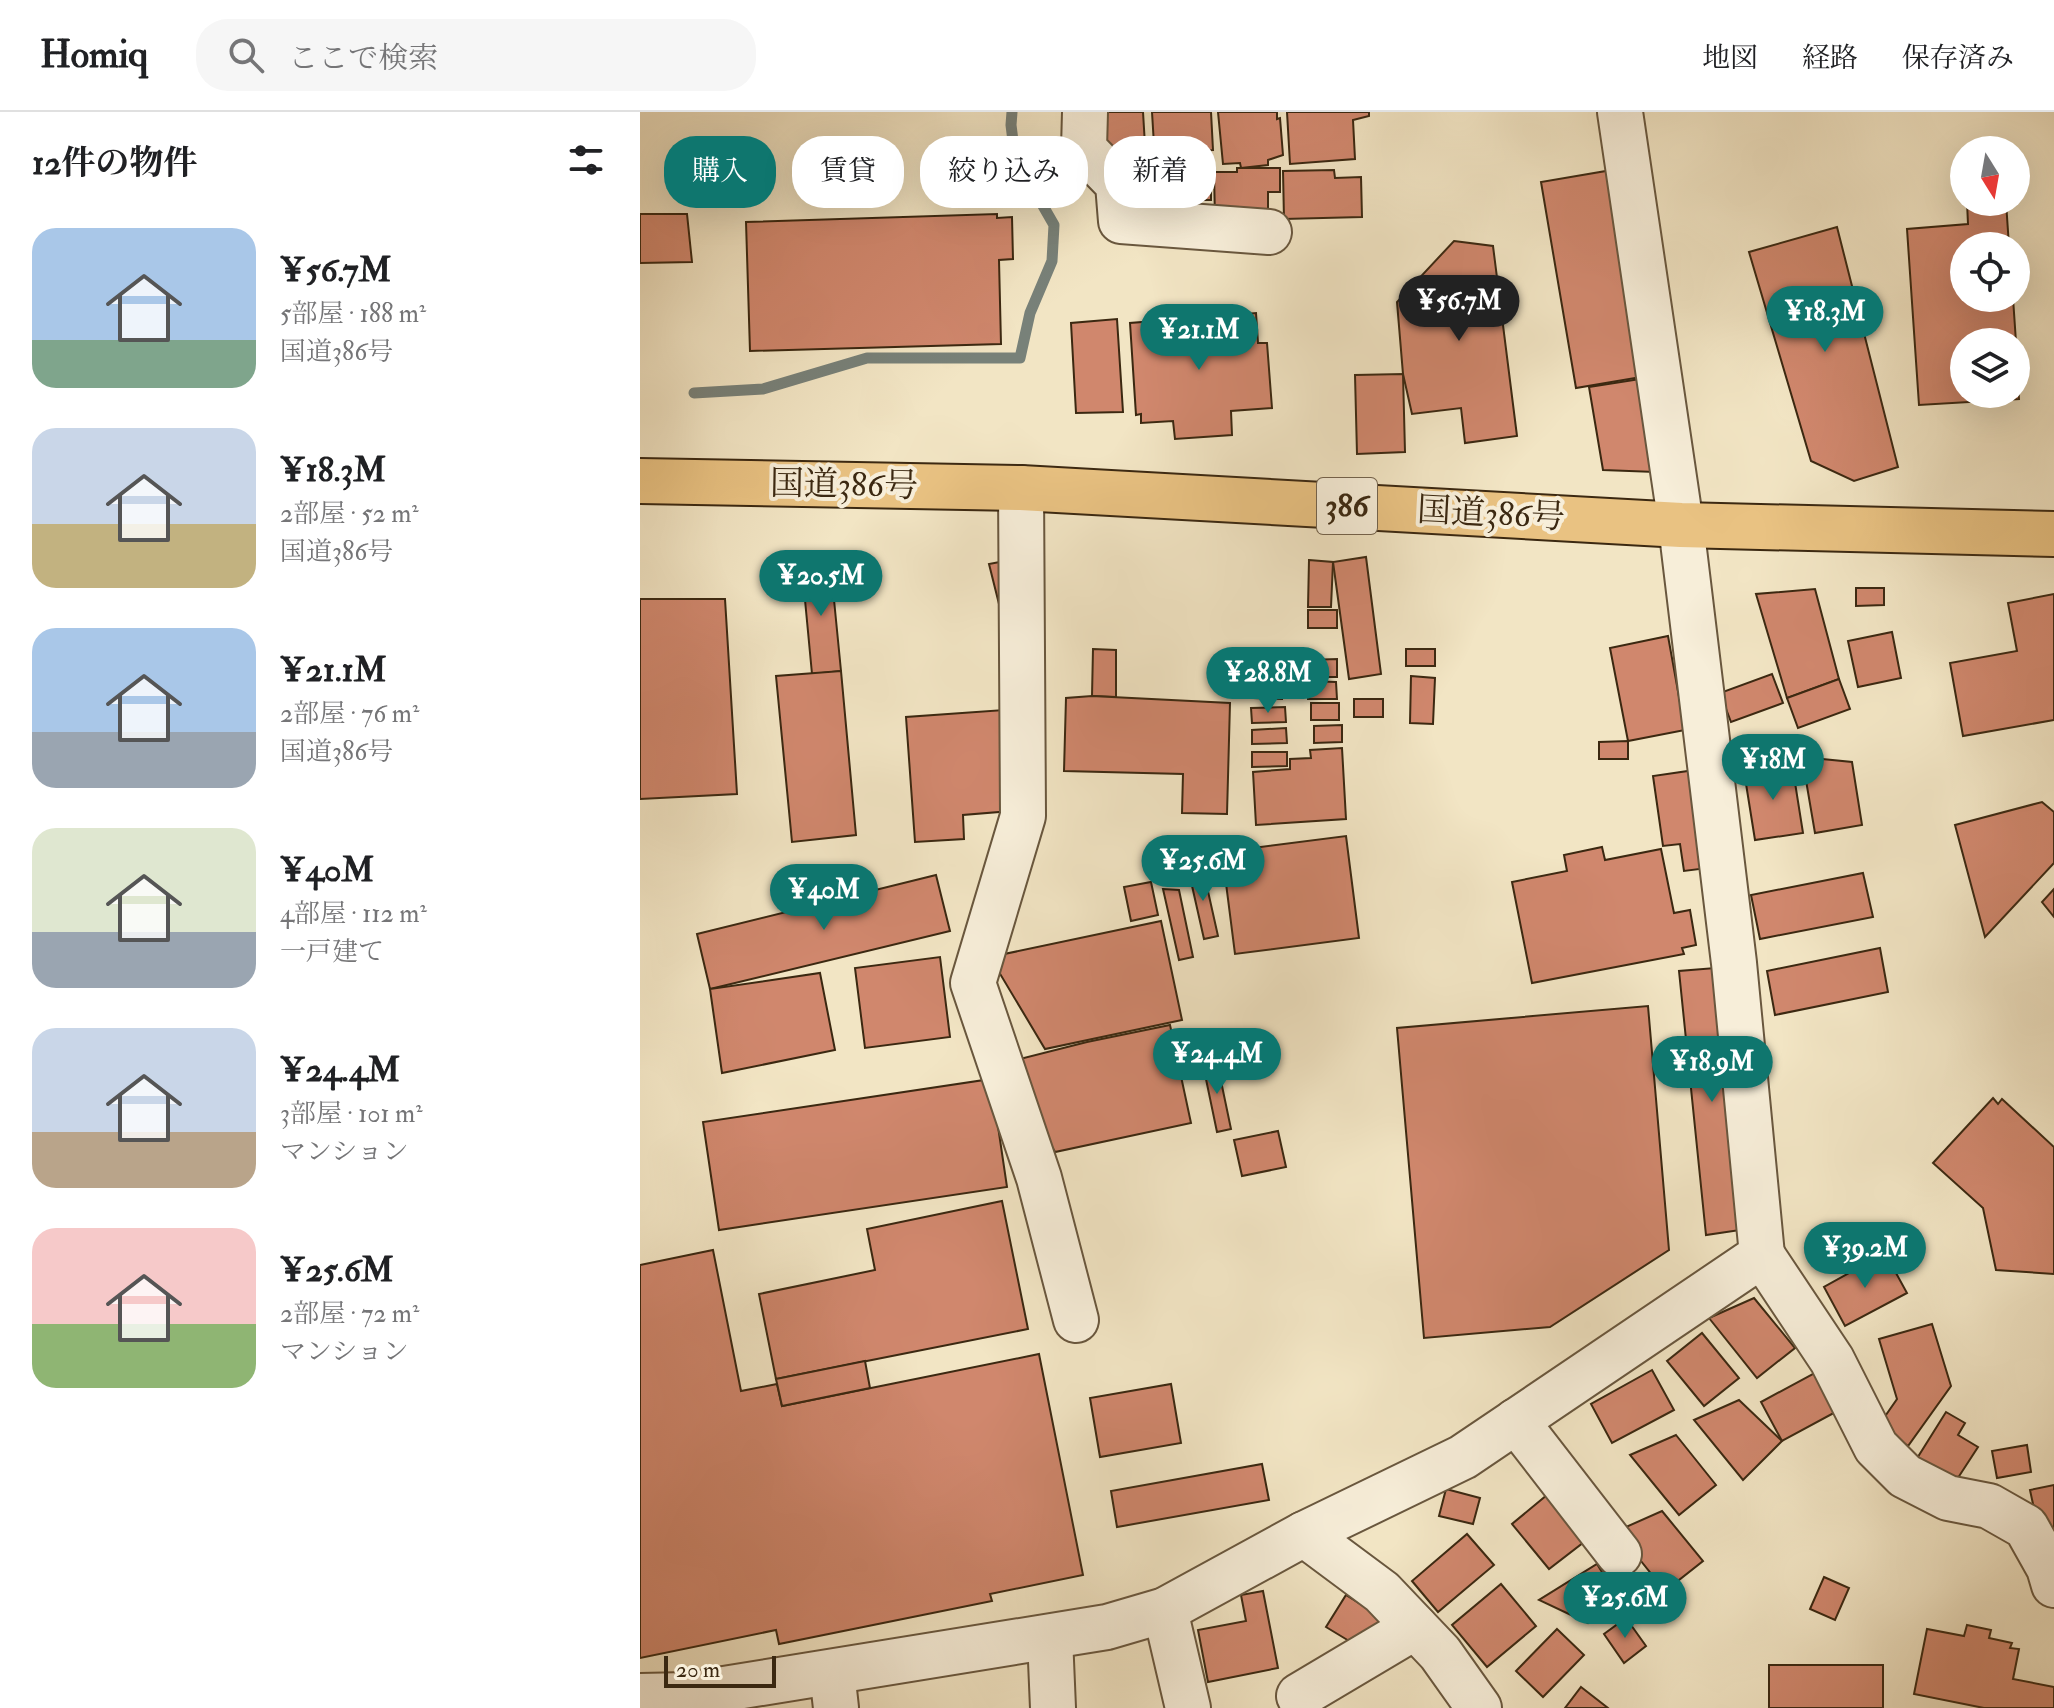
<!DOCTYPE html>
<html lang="ja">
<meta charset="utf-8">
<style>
body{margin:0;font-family:"IM FELL Double Pica","Noto Serif JP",serif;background:#f6f6f6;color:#202124;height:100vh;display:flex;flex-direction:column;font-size:30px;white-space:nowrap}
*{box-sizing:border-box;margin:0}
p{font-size:26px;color:#757577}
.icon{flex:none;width:44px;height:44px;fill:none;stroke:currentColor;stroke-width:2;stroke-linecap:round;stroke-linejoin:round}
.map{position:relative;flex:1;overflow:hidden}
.details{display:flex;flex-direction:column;background:#fff;width:640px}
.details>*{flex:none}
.guide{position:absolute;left:24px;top:24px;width:760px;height:72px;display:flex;gap:16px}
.needle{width:52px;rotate:169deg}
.tools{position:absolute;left:1310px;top:24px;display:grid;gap:16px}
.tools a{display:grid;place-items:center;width:80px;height:80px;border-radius:50%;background:#fff;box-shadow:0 8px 32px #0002;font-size:40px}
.scale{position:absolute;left:24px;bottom:20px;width:112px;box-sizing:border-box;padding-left:8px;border:4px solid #3b2811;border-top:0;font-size:22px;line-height:28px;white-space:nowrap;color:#3b2811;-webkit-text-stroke:6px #f7eed9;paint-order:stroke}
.price{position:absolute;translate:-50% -68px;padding:0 18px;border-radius:28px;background:#0f766e;color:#fff;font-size:26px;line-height:52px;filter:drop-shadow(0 2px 4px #0008)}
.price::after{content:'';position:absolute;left:50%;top:48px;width:24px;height:18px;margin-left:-12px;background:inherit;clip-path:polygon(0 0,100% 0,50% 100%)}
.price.selected{background:#222;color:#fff}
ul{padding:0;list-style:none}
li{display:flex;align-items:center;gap:24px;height:200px;padding:0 32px}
li span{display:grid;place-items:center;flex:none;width:224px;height:160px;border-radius:24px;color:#555}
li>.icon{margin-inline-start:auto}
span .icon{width:96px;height:96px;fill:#fffc;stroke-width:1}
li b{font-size:34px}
h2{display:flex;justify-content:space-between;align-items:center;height:96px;padding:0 32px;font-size:34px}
.pill{padding:0 28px;border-radius:32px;background:#fff;box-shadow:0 8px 32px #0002;font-size:28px;line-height:72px}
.pill.selected{background:#0f766e;color:#fff}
header{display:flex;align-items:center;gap:48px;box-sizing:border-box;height:112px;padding:0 40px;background:#fff;border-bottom:2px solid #e0e0e0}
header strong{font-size:38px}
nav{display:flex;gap:44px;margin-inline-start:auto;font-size:28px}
.search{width:560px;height:72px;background:#f6f6f6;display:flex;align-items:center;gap:20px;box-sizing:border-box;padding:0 28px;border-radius:32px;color:#757577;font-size:30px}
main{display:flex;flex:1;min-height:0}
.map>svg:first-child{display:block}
</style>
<header>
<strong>Homiq</strong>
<div class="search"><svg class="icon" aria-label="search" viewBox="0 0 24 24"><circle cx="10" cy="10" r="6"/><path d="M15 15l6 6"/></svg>ここで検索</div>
<nav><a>地図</a><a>経路</a><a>保存済み</a></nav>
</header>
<main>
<section class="details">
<h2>12件の物件<svg class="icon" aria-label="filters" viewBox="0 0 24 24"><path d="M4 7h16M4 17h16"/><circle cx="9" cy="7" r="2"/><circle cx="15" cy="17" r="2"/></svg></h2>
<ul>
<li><span style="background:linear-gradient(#a9c7e8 70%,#7fa58c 0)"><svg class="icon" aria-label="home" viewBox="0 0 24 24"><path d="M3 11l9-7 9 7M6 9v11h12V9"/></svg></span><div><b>¥56.7M</b><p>5部屋 · 188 m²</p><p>国道386号</p></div></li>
<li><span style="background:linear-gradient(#c9d6e8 60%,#c2b280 0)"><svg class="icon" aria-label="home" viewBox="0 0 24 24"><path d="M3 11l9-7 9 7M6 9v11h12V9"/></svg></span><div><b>¥18.3M</b><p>2部屋 · 52 m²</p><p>国道386号</p></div></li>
<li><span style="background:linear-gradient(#a9c7e8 65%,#9aa5b1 0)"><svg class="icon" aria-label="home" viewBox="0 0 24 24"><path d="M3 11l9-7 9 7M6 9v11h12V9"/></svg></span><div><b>¥21.1M</b><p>2部屋 · 76 m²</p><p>国道386号</p></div></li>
<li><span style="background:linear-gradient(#dfe7d0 65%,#9aa5b1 0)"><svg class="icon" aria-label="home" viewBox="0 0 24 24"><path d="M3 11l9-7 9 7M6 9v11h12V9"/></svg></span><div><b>¥40M</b><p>4部屋 · 112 m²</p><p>一戸建て</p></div></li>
<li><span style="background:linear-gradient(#c9d6e8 65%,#b9a48a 0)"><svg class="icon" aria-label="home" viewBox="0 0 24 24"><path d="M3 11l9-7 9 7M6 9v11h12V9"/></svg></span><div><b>¥24.4M</b><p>3部屋 · 101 m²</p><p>マンション</p></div></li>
<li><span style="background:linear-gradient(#f6c9c9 60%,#8fb573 0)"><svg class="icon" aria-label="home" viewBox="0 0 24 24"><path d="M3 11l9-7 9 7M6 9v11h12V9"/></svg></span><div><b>¥25.6M</b><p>2部屋 · 72 m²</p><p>マンション</p></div></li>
</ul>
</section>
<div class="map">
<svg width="1414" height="1596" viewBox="0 0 1414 1596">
<rect width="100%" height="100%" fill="#f2e5c4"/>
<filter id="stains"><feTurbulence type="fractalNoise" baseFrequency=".0025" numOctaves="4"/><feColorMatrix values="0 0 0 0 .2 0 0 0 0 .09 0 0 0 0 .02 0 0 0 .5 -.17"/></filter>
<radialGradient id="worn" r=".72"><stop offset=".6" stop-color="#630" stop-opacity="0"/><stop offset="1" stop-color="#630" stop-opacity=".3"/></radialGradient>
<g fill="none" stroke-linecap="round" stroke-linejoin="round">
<path stroke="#788179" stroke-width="11" d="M 54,281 L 123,277 L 227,246 L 380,246 L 390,201 L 412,149 L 414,113 L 375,45 L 371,13 L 372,0"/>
</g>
<g fill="#d0876d" stroke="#3b2811" stroke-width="2">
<path d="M 458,0 L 503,0 L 505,33 L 460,35 Z"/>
<path d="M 512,0 L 571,0 L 573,38 L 550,39 L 549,31 L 514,33 Z"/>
<path d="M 578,0 L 637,0 L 637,7 L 640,6 L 643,43 L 628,48 L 628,53 L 601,56 L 600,51 L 583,52 Z"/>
<path d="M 647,0 L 729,0 L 729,4 L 713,8 L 715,47 L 650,52 Z"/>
<path d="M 553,47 L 554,54 L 571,54 L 571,88 L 560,88 L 560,93 L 510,94 L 510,88 L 504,88 L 503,58 L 513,58 L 513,48 Z"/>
<path d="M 597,56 L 640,56 L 640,80 L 628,80 L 628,97 L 622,97 L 622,104 L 575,107 L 574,60 L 597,60 Z"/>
<path d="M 694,58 L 695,66 L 721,65 L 722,105 L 644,107 L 643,59 Z"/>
<path d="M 972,58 L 1007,264 L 936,276 L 901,70 Z"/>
<path d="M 1327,90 L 1366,90 L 1369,134 L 1324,134 L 1324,186 L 1373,186 L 1376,230 L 1324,230 L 1324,282 L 1376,282 L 1376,237 L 1379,287 L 1279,293 L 1267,117 L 1328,112 Z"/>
<path d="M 0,102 L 47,102 L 52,150 L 0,151 Z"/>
<path d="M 357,102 L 357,106 L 372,105 L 373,147 L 359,148 L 361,232 L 110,239 L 106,110 Z"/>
<path d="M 1197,115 L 1258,355 L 1214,369 L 1171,349 L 1109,140 Z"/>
<path d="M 814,129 L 853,134 L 877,324 L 825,331 L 821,296 L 772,302 L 763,262 L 757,190 Z"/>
<path d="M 616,201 L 618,231 L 627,231 L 632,296 L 591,299 L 592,323 L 535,327 L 533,309 L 501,311 L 501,302 L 496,303 L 490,211 Z"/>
<path d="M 477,207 L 483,300 L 436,301 L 431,211 Z"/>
<path d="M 763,262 L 765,340 L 717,342 L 715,263 Z"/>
<path d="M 1000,267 L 1015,360 L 963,358 L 949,275 Z"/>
<path d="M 726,445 L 741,562 L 709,567 L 693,450 Z"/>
<path d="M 190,447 L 201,559 L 172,562 L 162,456 Z"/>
<path d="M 370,448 L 361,500 L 349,452 Z"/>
<path d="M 669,448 L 693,450 L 691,495 L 668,495 Z"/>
<path d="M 1216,476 L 1244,476 L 1244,493 L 1216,494 Z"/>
<path d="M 1175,477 L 1199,567 L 1147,586 L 1116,482 Z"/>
<path d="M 1414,482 L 1414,608 L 1323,624 L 1310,551 L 1377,539 L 1368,491 Z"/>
<path d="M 0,487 L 85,487 L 97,682 L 0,687 Z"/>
<rect x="668" y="498" width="29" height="18"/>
<path d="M 1252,520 L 1261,566 L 1218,575 L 1208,529 Z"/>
<path d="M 1028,524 L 1045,618 L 988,629 L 970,536 Z"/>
<path d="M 453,537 L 476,538 L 476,585 L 452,584 Z"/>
<rect x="766" y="537" width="29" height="17"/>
<path d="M 697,547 L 697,565 L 668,565 L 668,548 Z"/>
<path d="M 612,550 L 641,550 L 641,567 L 612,568 Z"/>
<path d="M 201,559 L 216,723 L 152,730 L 136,564 Z"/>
<path d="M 1132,562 L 1143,591 L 1091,610 L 1080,581 Z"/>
<path d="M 771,564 L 795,566 L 793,612 L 770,611 Z"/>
<path d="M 1199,567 L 1210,597 L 1158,616 L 1147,586 Z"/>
<path d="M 614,569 L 642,569 L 642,587 L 614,586 Z"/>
<path d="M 668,569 L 696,570 L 697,587 L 668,587 Z"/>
<path d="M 452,584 L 590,591 L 587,702 L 542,701 L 543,662 L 424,659 L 426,586 Z"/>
<rect x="714" y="587" width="29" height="18"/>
<rect x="671" y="591" width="28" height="17"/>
<path d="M 645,595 L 646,610 L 612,611 L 611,596 Z"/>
<path d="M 364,598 L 371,699 L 323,703 L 324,727 L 275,730 L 266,605 Z"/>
<path d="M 702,613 L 702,630 L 674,631 L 674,614 Z"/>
<path d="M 646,616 L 647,631 L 612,632 L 612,618 Z"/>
<path d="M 988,629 L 988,647 L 959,647 L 959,630 Z"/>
<path d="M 702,636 L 706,707 L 616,713 L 613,660 L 650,657 L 650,647 L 671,646 L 670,638 Z"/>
<path d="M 612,640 L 647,640 L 647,654 L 612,655 Z"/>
<path d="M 1162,645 L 1212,650 L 1222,713 L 1175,721 Z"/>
<path d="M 1103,653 L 1153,658 L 1163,721 L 1115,728 Z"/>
<path d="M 1055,658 L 1068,756 L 1044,759 L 1040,732 L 1023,734 L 1013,664 Z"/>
<path d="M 1402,690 L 1414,700 L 1414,751 L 1345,825 L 1315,713 Z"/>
<path d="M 706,724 L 719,826 L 595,842 L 582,740 Z"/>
<path d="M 962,735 L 965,748 L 1021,737 L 1034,801 L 1050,798 L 1056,833 L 1042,836 L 1044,842 L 892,871 L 872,770 L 927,759 L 924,743 Z"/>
<path d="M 548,756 L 563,757 L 578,824 L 564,827 Z"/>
<path d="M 1223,761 L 1233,805 L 1120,827 L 1111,783 Z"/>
<path d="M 296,763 L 310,819 L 70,877 L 57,822 Z"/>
<path d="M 511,770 L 518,803 L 491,809 L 484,775 Z"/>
<path d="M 523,777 L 539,778 L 553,845 L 539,848 Z"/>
<path d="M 1414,777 L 1414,805 L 1402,790 Z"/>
<path d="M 521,809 L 542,908 L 405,937 L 350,845 Z"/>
<path d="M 1240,836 L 1248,880 L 1135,903 L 1127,859 Z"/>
<path d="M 300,845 L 310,925 L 225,936 L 215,856 Z"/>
<path d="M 1075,856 L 1107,1117 L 1066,1123 L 1039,859 Z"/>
<path d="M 180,861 L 195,938 L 82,961 L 70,877 Z"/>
<path d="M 1008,894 L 1029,1138 L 910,1215 L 784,1226 L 757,916 Z"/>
<path d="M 530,913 L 551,1011 L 415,1040 L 364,951 L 447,930 Z"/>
<path d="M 562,948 L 577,950 L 591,1017 L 577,1020 Z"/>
<path d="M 351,967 L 367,1075 L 79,1118 L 63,1010 Z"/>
<path d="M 1353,986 L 1358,992 L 1362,987 L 1414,1035 L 1414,1162 L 1356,1158 L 1343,1096 L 1293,1051 Z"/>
<path d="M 638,1019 L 646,1055 L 602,1064 L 594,1028 Z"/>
<path d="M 362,1089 L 388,1217 L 136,1267 L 119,1182 L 235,1158 L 227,1117 Z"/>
<path d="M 73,1138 L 101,1279 L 137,1272 L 142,1294 L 399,1242 L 443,1463 L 350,1482 L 352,1489 L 139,1532 L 136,1518 L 0,1546 L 0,1153 Z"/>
<path d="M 1245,1141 L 1267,1181 L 1205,1214 L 1184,1175 Z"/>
<path d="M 1114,1186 L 1155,1236 L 1117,1266 L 1069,1206 Z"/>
<path d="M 1292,1212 L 1311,1274 L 1268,1334 L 1239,1313 L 1257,1287 L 1239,1227 Z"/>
<path d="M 1062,1221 L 1099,1266 L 1064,1294 L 1027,1249 Z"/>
<path d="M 225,1249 L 230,1276 L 142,1294 L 136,1267 Z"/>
<path d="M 1182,1257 L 1203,1296 L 1142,1329 L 1121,1290 Z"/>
<path d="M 1012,1258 L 1034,1298 L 972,1331 L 951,1292 Z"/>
<path d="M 531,1272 L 541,1331 L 460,1345 L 450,1286 Z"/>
<path d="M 1099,1288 L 1142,1329 L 1103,1368 L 1054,1308 Z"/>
<path d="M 1306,1300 L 1325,1311 L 1318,1323 L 1338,1335 L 1314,1372 L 1276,1348 Z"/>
<path d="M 1036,1323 L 1076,1373 L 1039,1403 L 990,1343 Z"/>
<path d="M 1387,1333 L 1391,1360 L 1357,1366 L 1352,1339 Z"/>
<path d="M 622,1352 L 629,1388 L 477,1415 L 471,1379 Z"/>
<path d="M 1414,1373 L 1414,1428 L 1399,1420 L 1390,1378 Z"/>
<path d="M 806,1377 L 840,1386 L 833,1412 L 799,1404 Z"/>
<path d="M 907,1383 L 944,1430 L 909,1457 L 872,1412 Z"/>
<path d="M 1022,1399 L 1063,1449 L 1025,1479 L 977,1419 Z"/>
<path d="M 827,1422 L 854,1453 L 798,1500 L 772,1469 Z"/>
<path d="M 957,1452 L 981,1491 L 948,1511 L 899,1488 Z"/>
<path d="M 1184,1465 L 1209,1476 L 1195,1508 L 1170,1497 Z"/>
<path d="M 861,1472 L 896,1514 L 847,1555 L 812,1513 Z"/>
<path d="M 623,1479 L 638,1556 L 568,1570 L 558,1518 L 606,1509 L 601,1483 Z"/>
<path d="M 706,1483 L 744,1507 L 724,1538 L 686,1515 Z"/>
<path d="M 986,1506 L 1006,1534 L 984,1551 L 964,1522 Z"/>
<path d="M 1327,1513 L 1351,1518 L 1349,1526 L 1372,1531 L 1370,1536 L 1379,1537 L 1373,1567 L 1414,1575 L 1414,1596 L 1344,1596 L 1274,1582 L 1287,1517 L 1324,1524 Z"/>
<path d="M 917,1517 L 944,1543 L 903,1585 L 876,1559 Z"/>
<rect x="1129" y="1553" width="114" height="43"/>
<path d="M 941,1575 L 968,1596 L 925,1596 Z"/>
</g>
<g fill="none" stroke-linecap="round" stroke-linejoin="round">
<g stroke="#69573e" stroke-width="48">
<g id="minor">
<path d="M 445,0 L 444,37 L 478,72 L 481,109 L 629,120"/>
<path d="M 381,376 L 383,704 L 333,871 L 399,1066 L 436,1208"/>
<path d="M 1122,1143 L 1192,1248 L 1236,1335 L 1265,1364 L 1308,1386 L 1349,1394 L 1386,1415 L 1409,1456 L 1414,1473"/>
<path d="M 876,1309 L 979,1442"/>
<path d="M 664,1422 L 742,1480 L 800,1541 L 839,1596"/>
<path d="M 525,1498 L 548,1596"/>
<path d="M 410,1525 L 413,1596"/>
<path d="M 192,1560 L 196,1596"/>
<path d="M 0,1584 L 47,1583 L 467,1515 L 525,1498 L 664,1422 L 823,1345 L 1122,1143 L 1094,851 L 1041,413 L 980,0"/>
<path d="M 659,1584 L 775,1515"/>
</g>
</g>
<g stroke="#3b2811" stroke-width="48">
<path id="highway" d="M 0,369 L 381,376 L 1041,413 L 1414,422"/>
</g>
<use href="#minor" stroke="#f7eed9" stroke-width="44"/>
<use href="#highway" stroke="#e9c282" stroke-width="44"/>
</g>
<g text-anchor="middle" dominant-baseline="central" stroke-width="8" stroke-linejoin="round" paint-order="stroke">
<rect fill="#f7eed9" stroke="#73634d" stroke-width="2" x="677" y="366" width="60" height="56" rx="6"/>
<g font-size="32" font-weight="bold" fill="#3b2811">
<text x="707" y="394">386</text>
</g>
<g font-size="34" fill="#3b2811" stroke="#f7eed9">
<text transform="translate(204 373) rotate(1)">国道386号</text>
<text transform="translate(851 402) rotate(3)">国道386号</text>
</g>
</g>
<rect width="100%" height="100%" filter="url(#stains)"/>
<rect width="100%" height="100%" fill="url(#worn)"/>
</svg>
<div class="tools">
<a><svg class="needle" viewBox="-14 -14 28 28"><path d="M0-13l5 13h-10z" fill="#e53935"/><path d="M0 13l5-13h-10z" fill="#757577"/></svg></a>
<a><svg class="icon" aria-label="locate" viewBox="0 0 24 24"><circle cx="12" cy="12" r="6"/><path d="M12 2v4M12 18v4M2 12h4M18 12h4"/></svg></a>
<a><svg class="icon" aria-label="layers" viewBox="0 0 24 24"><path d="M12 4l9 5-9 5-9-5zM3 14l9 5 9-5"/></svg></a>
</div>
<div class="scale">20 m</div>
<b class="price selected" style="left:819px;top:231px">¥56.7M</b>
<b class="price" style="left:1185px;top:242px">¥18.3M</b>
<b class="price" style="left:559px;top:260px">¥21.1M</b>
<b class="price" style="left:181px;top:506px">¥20.5M</b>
<b class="price" style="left:628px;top:603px">¥28.8M</b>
<b class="price" style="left:1133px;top:690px">¥18M</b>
<b class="price" style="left:563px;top:791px">¥25.6M</b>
<b class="price" style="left:184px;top:820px">¥40M</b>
<b class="price" style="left:577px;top:984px">¥24.4M</b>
<b class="price" style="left:1072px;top:992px">¥18.9M</b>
<b class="price" style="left:1225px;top:1178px">¥39.2M</b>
<b class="price" style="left:985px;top:1528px">¥25.6M</b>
<div class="guide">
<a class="pill selected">購入</a>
<a class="pill">賃貸</a>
<a class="pill">絞り込み</a>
<a class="pill">新着</a>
</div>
</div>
</main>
